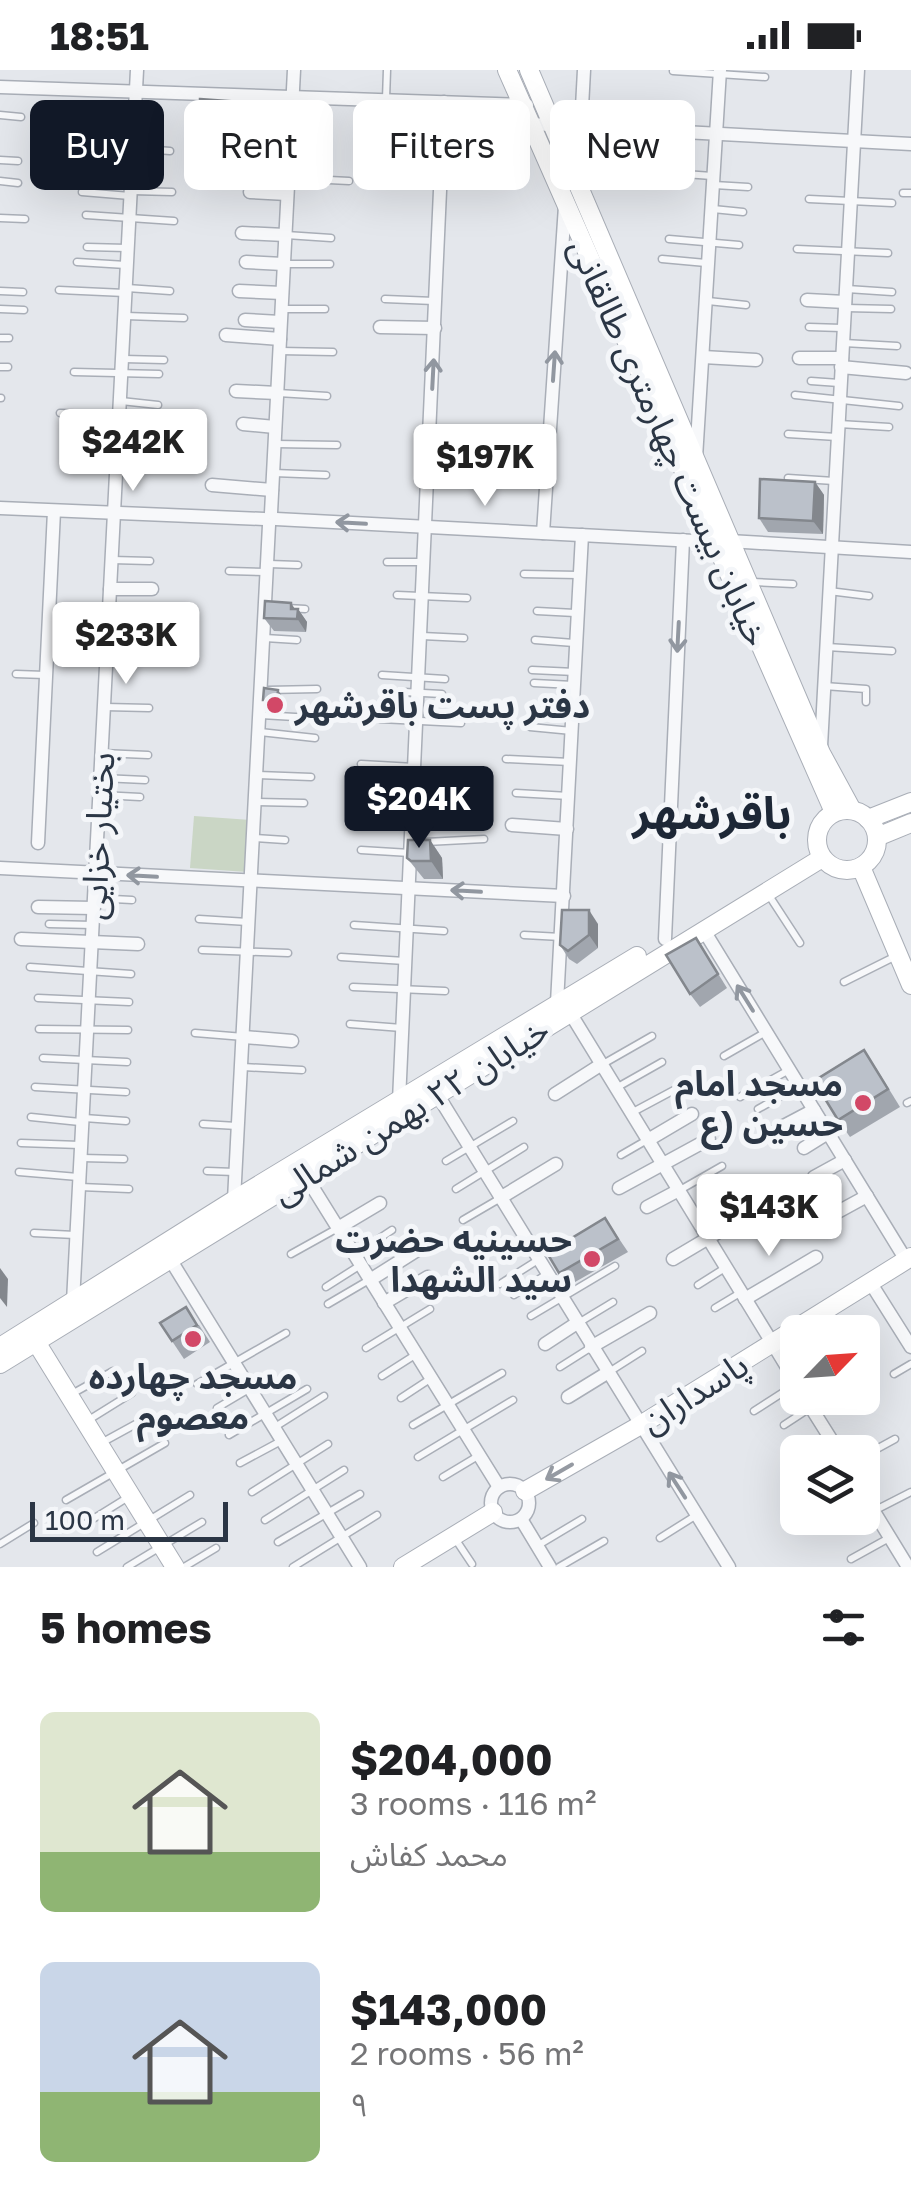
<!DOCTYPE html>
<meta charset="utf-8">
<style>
body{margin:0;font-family:"Golos Text","Noto Sans Arabic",sans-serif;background:#f2f2f2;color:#202124;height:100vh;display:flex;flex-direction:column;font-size:38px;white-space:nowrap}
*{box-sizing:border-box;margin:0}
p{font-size:32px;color:#757577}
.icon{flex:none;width:55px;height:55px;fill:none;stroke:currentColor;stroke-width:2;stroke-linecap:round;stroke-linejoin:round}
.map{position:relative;height:1497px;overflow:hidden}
.side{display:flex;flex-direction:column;background:#fff;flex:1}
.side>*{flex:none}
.hud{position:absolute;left:30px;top:30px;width:852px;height:90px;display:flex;gap:20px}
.needle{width:65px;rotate:65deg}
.buttons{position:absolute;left:780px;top:1245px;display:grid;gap:20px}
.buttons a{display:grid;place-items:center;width:100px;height:100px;border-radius:15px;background:#fff;box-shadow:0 10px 40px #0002;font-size:50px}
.scale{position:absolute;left:30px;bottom:25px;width:198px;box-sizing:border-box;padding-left:10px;border:5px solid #2b3645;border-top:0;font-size:28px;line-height:35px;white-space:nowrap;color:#2b3645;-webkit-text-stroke:8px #f4f6f9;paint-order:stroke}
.price{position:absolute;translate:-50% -85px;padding:0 22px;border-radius:10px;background:#fff;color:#222;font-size:32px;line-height:65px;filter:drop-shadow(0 2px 5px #0008)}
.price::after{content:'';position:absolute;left:50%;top:60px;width:30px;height:22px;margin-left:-15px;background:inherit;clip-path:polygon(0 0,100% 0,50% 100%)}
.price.selected{background:#111827;color:#fff}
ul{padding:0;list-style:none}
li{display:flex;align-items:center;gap:30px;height:250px;padding:0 40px}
li span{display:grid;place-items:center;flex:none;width:280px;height:200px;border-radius:15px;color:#555}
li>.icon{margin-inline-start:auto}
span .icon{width:120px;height:120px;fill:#fffc;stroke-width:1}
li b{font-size:42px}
h2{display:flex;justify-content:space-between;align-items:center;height:120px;padding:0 40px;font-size:42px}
.chip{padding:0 35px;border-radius:15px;background:#fff;box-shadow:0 10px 40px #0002;font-size:35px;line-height:90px}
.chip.selected{background:#111827;color:#fff}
.status{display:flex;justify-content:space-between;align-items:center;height:70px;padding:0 50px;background:#fff;direction:ltr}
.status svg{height:28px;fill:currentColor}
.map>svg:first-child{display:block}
</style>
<div class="status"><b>18:51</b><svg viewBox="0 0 49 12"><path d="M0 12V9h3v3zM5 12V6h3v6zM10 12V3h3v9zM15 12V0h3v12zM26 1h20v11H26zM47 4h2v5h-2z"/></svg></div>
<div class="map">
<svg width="911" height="1497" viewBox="0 0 911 1497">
<rect width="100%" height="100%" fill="#e4e7ec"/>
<path fill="#cad6c5" d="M 194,746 L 251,750 L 247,802 L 190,798 Z"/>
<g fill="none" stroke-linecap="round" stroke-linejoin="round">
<g stroke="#a9aeb7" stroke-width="9">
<g id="lane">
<path d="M 673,1 L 765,7"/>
<path d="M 386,29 L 387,0"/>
<path d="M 0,45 L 21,47"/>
<path d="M 98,50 L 134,51"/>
<path d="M 91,75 L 170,81"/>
<path d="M 0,90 L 18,91"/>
<path d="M 92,90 L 131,93"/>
<path d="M 671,103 L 712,106"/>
<path d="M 289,108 L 349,111"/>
<path d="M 0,111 L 18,113"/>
<path d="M 714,115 L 748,117"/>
<path d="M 132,121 L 172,122"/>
<path d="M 82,122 L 130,126"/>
<path d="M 903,123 L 911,123"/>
<path d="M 809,129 L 892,133"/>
<path d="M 713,139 L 743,142"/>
<path d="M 86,145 L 174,151"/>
<path d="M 0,148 L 25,149"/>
<path d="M 286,165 L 331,168"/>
<path d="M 669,169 L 739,175"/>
<path d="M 87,177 L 127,178"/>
<path d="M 797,179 L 888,183"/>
<path d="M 662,189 L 706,193"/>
<path d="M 77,192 L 126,195"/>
<path d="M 285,194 L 330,194"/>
<path d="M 127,218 L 170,221"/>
<path d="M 847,219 L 892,222"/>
<path d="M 59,220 L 125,223"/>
<path d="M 0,221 L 23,222"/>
<path d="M 385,229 L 434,231"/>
<path d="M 708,231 L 746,235"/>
<path d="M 846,238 L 891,239"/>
<path d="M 0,239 L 24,240"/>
<path d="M 283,239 L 325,239"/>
<path d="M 126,246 L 184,248"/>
<path d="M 809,257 L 842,258"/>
<path d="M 0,268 L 9,268"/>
<path d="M 844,273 L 897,276"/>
<path d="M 280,281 L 333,282"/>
<path d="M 124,289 L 164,290"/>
<path d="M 0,297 L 8,297"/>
<path d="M 74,302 L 159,304"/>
<path d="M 811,311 L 839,313"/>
<path d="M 278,323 L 327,326"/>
<path d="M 795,325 L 899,336"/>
<path d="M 0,328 L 1,328"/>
<path d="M 121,331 L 158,335"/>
<path d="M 60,343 L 118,345"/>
<path d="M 839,354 L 889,357"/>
<path d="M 120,359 L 167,362"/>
<path d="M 788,364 L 837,367"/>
<path d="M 276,374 L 337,375"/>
<path d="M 67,375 L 116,378"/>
<path d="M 118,390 L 160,393"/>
<path d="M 274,403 L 326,405"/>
<path d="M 788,408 L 834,411"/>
<path d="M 112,490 L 150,491"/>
<path d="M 387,492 L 424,492"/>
<path d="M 269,494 L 298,495"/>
<path d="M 229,501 L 266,502"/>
<path d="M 524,504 L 578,505"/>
<path d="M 753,512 L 793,514"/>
<path d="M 829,521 L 869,526"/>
<path d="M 397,525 L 467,528"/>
<path d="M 287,538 L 305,539"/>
<path d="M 537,541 L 575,543"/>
<path d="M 422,566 L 464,568"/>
<path d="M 265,568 L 297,570"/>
<path d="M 535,570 L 574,573"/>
<path d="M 827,577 L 892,581"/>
<path d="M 532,600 L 575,602"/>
<path d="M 16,604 L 45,605"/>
<path d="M 382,605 L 445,609"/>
<path d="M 534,613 L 573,615"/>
<path d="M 824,616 L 866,619 L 866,632"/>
<path d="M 268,620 L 317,619"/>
<path d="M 385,621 L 442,624"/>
<path d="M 105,637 L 149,638"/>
<path d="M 261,645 L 312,648"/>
<path d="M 380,649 L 461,653"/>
<path d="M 530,657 L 572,661"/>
<path d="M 260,662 L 315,668"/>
<path d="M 102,683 L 148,685"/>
<path d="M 506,689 L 570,692"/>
<path d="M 361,694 L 414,697"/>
<path d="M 258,705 L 311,707"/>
<path d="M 102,708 L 145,710"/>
<path d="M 516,723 L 569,726"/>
<path d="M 414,724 L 462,726"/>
<path d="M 101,725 L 140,727"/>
<path d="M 257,732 L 304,733"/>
<path d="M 371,738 L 459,744"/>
<path d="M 255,768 L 285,770"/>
<path d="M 426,772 L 484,769"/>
<path d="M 361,780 L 410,783"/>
<path d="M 768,824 L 800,873"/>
<path d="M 94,828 L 132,830"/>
<path d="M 199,849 L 248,852"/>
<path d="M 49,854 L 93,855"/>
<path d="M 354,855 L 444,861"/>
<path d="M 524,865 L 561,867"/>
<path d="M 202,880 L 288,883"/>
<path d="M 341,887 L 405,891"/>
<path d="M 30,897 L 131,904"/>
<path d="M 844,912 L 896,886"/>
<path d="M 353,917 L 445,921"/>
<path d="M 38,928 L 129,932"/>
<path d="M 350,954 L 402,958"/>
<path d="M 39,959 L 128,960"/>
<path d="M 195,963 L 244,967"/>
<path d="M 724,986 L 766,962"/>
<path d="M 43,988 L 127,992"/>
<path d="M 603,994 L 652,966"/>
<path d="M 243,997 L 302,1000"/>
<path d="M 35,1017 L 126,1022"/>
<path d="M 616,1018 L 662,992"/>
<path d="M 740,1027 L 789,1000"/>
<path d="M 907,1033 L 911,1031"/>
<path d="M 758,1039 L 799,1016"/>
<path d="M 633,1042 L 676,1019"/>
<path d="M 31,1047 L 80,1052"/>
<path d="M 84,1048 L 126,1051"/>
<path d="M 203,1054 L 237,1056"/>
<path d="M 21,1073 L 80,1075"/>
<path d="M 621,1085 L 647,1070"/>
<path d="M 82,1088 L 124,1089"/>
<path d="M 446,1091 L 513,1051"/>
<path d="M 207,1101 L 235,1102"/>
<path d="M 19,1102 L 78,1107"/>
<path d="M 80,1117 L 129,1119"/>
<path d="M 456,1119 L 524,1077"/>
<path d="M 680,1120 L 722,1096"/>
<path d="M 463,1150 L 499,1129"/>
<path d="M 34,1163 L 75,1165"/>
<path d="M 291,1184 L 336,1159"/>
<path d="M 356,1184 L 392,1160"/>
<path d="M 500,1214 L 538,1190"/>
<path d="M 698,1215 L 725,1198"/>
<path d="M 326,1217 L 359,1196"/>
<path d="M 514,1225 L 547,1204"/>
<path d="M 328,1234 L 369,1210"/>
<path d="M 715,1238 L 740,1223"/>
<path d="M 531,1246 L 615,1196"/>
<path d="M 580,1252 L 613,1232"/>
<path d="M 366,1278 L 430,1239"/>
<path d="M 560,1297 L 590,1278"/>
<path d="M 609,1302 L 642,1281"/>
<path d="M 894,1304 L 911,1294"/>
<path d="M 382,1306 L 415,1285"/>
<path d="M 197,1314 L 286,1263"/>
<path d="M 70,1325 L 113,1301"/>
<path d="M 401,1328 L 430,1309"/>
<path d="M 217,1338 L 249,1319"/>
<path d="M 754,1341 L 796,1314"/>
<path d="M 87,1351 L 132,1323"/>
<path d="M 413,1355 L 502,1303"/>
<path d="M 784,1355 L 810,1338"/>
<path d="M 275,1357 L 324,1326"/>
<path d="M 229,1365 L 307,1319"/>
<path d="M 103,1372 L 145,1349"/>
<path d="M 798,1382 L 828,1366"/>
<path d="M 418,1387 L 513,1330"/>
<path d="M 862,1387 L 895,1369"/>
<path d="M 240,1393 L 281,1371"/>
<path d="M 443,1407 L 478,1386"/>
<path d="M 252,1422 L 328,1374"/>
<path d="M 66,1430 L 165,1373"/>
<path d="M 862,1447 L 911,1422"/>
<path d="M 265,1450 L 344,1400"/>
<path d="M 848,1455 L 862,1448"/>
<path d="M 80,1457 L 130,1426"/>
<path d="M 660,1468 L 695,1446"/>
<path d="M 456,1470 L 472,1494"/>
<path d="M 278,1472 L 360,1424"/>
<path d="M 0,1474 L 34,1453"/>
<path d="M 537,1476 L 582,1449"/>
<path d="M 97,1482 L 190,1425"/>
<path d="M 851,1489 L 889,1468"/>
<path d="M 127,1497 L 202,1452"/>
<path d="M 184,1497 L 216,1478"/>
<path d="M 293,1497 L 377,1445"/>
<path d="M 559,1497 L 604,1471"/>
</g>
</g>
<g stroke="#a9aeb7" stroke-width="15">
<g id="street">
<path d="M 0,17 L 527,35"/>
<path d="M 531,54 L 911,74"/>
<path d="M 581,56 L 584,0"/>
<path d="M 250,122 L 287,124"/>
<path d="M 242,163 L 285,165"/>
<path d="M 246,192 L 283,194"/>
<path d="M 239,221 L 282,223"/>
<path d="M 807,230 L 845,232"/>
<path d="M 245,250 L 280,252"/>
<path d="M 380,257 L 435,258"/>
<path d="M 226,265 L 280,269"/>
<path d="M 703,287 L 756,290"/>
<path d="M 799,288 L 842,288"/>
<path d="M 841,297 L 906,303"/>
<path d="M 236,321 L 277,323"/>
<path d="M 243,354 L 275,357"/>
<path d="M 696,388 L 720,0"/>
<path d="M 212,415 L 272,420"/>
<path d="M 0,438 L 264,449"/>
<path d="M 271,443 L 294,0"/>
<path d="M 276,449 L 714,472"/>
<path d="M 543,463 L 565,136"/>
<path d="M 729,471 L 911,482"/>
<path d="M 110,519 L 152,519"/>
<path d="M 821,676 L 858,0"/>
<path d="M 512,755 L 567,759"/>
<path d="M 38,773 L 54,441"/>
<path d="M 0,798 L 564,826"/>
<path d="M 38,837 L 94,838"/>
<path d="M 703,859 L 906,1190"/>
<path d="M 21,869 L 138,874"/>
<path d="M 665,869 L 683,470"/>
<path d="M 557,933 L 582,465"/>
<path d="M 569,941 L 798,1315"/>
<path d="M 244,967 L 292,971"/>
<path d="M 437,1024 L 729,1497"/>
<path d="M 555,1024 L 602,994"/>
<path d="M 399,1031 L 444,32"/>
<path d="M 778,1059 L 814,1040"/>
<path d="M 648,1070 L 692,1044"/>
<path d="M 804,1078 L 828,1063"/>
<path d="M 305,1105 L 499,1417"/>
<path d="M 814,1107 L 845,1090"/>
<path d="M 619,1118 L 709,1069"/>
<path d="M 500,1128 L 556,1094"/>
<path d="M 234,1130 L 269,455"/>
<path d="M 647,1137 L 679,1120"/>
<path d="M 823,1150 L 867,1126"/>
<path d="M 338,1158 L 380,1133"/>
<path d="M 170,1189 L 360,1497"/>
<path d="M 673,1189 L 764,1135"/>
<path d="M 370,1210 L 427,1174"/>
<path d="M 870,1212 L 911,1277"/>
<path d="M 745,1229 L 816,1187"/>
<path d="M 73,1232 L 137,0"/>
<path d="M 384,1233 L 428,1207"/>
<path d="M 545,1274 L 577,1253"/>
<path d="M 591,1277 L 650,1243"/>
<path d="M 568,1327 L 607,1303"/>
<path d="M 805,1328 L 839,1382"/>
<circle cx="510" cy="1433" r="19"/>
<path d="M 862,1422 L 908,1497"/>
<path d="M 521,1449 L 550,1497"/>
</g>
</g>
<g stroke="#a9aeb7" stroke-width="20">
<g id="secondary">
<path d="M 507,0 L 834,742"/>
<path d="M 529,0 L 821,683 L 852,740"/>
<circle cx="847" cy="770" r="30"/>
<path d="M 868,749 L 911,732"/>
<path d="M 877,767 L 911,753"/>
<path d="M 861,797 L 911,915"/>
<path d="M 36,1272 L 175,1497"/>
<path d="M 0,1277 L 234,1130 L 637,886"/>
<path d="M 0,1294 L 822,788"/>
<path d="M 525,1421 L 639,1356 L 911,1187"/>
<path d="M 403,1497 L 493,1442"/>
</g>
</g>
<use href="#lane" stroke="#f7f8fa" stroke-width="6"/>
<use href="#street" stroke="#f7f8fa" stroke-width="12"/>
<use href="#secondary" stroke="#fff" stroke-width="18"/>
</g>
<g fill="#a1a6ae">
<path d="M 269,34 L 278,47 L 278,79 L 209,76 L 200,63 Z"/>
<path d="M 815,412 L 824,425 L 823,464 L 768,462 L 759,448 Z"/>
<path d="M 295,539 L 298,539 L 307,552 L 306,562 L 274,561 L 264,548 Z"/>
<path d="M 284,629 L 284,639 L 270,639 L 263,630 Z"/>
<path d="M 430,770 L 442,788 L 443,809 L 424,809 L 407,788 Z"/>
<path d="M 598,854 L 598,878 L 577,894 L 569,889 L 560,875 Z"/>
<path d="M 696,868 L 727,918 L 700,937 L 690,924 Z"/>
<path d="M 876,998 L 900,1037 L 850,1067 L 838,1050 Z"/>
<path d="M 605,1148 L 628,1182 L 568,1216 L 559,1203 Z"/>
<path d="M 160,1253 L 199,1255 L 210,1272 L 184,1289 Z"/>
</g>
<g fill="#83878d">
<path d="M 269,34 L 278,47 L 278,79 L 269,66 Z"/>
<path d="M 815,412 L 824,425 L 823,464 L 813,451 Z"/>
<path d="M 291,533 L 297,542 L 298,539 L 307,552 L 306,562 L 291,539 Z"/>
<path d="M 278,620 L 284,629 L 284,639 L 277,630 Z"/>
<path d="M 430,770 L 442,788 L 443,809 L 431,791 Z"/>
<path d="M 589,840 L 598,854 L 598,878 L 589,865 Z"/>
<path d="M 0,1198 L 8,1209 L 7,1237 L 0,1228 Z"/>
</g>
<g fill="#bbc1ca" stroke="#83878d" stroke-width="2.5">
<path d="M 200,29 L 269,34 L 269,66 L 200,63 Z"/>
<path d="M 760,409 L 815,412 L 813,451 L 759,448 Z"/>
<path d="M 265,531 L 291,533 L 291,539 L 298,539 L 297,549 L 264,548 Z"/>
<path d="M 264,618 L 278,620 L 277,630 L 263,630 Z"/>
<path d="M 408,770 L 430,770 L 431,791 L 411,791 L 407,788 Z"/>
<path d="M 562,840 L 589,840 L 589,865 L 568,881 L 560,875 Z"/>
<path d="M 696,868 L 718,904 L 690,924 L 666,885 Z"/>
<path d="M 864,980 L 888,1019 L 838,1050 L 814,1011 Z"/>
<path d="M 605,1148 L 618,1169 L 559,1203 L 547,1183 Z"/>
<path d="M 186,1237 L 197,1255 L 172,1271 L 160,1253 Z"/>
</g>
<defs><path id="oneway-shaft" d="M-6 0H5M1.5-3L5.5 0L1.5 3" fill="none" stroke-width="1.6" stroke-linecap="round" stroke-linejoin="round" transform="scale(2.5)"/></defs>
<g stroke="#9197a0">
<use href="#oneway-shaft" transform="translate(554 296) rotate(-86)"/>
<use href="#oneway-shaft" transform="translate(433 304) rotate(-87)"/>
<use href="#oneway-shaft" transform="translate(351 453) rotate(-177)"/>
<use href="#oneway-shaft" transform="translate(678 567) rotate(93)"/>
<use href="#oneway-shaft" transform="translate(142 806) rotate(-177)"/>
<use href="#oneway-shaft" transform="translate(466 821) rotate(-177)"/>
<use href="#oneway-shaft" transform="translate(745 928) rotate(-122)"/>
<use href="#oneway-shaft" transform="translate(677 1415) rotate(-123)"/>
</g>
<use stroke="#959aa2" href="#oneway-shaft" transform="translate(559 1402) rotate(150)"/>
<g fill="#d24867" stroke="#f4f6f9" stroke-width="4">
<circle cx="275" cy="635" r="10"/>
<circle cx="863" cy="1033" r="10"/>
<circle cx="592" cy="1189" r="10"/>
<circle cx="193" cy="1269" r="10"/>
</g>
<g text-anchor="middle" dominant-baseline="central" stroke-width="10" stroke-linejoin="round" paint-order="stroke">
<g font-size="35" fill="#2b3645" stroke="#f4f6f9">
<text transform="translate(670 372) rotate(66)">خیابان بیست چهارمتری طالقانی</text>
<text transform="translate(97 766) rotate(-87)">بختیار خزایی</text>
<text transform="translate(410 1040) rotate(-32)">خیابان ۲۲ بهمن شمالی</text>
<text transform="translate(694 1322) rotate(-32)">پاسداران</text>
</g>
<g font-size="35" font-weight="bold" fill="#2b3645" stroke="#f4f6f9" text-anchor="end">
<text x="295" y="635" text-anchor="start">دفتر پست باقرشهر</text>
<text x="843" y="1013">مسجد امام<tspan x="843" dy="40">حسین (ع</tspan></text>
<text x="572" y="1169">حسینیه حضرت<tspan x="572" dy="40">سید الشهدا</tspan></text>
<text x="193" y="1306" text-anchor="middle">مسجد چهارده<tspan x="193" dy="40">معصوم</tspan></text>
</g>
<g font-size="45" font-weight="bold" fill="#1d2736" stroke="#f4f6f9">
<text x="712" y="742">باقرشهر</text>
</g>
</g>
</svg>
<div class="buttons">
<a><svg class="needle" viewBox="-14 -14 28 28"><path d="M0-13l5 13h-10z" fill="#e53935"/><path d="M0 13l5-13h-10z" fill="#757577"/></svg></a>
<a><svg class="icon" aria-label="layers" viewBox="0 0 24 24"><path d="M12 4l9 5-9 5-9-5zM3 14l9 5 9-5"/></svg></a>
</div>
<div class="scale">100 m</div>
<b class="price" style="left:133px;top:424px">$242K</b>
<b class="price" style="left:485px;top:439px">$197K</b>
<b class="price" style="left:126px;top:617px">$233K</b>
<b class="price selected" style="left:419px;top:781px">$204K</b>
<b class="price" style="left:769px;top:1189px">$143K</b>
<div class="hud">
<a class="chip selected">Buy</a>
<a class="chip">Rent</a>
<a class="chip">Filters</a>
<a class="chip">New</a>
</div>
</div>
<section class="side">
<h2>5 homes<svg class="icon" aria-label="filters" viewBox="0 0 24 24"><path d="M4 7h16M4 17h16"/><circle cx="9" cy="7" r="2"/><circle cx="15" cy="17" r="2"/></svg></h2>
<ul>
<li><span style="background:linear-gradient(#dfe7d0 70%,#8fb573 0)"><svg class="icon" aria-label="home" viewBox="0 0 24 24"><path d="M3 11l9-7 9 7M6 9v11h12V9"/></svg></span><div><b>$204,000</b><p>3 rooms · 116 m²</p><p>محمد کفاش</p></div></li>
<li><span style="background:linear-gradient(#c9d6e8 65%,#8fb573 0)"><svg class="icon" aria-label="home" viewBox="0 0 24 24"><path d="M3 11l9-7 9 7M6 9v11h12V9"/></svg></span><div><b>$143,000</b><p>2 rooms · 56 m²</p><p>۹</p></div></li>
</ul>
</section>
